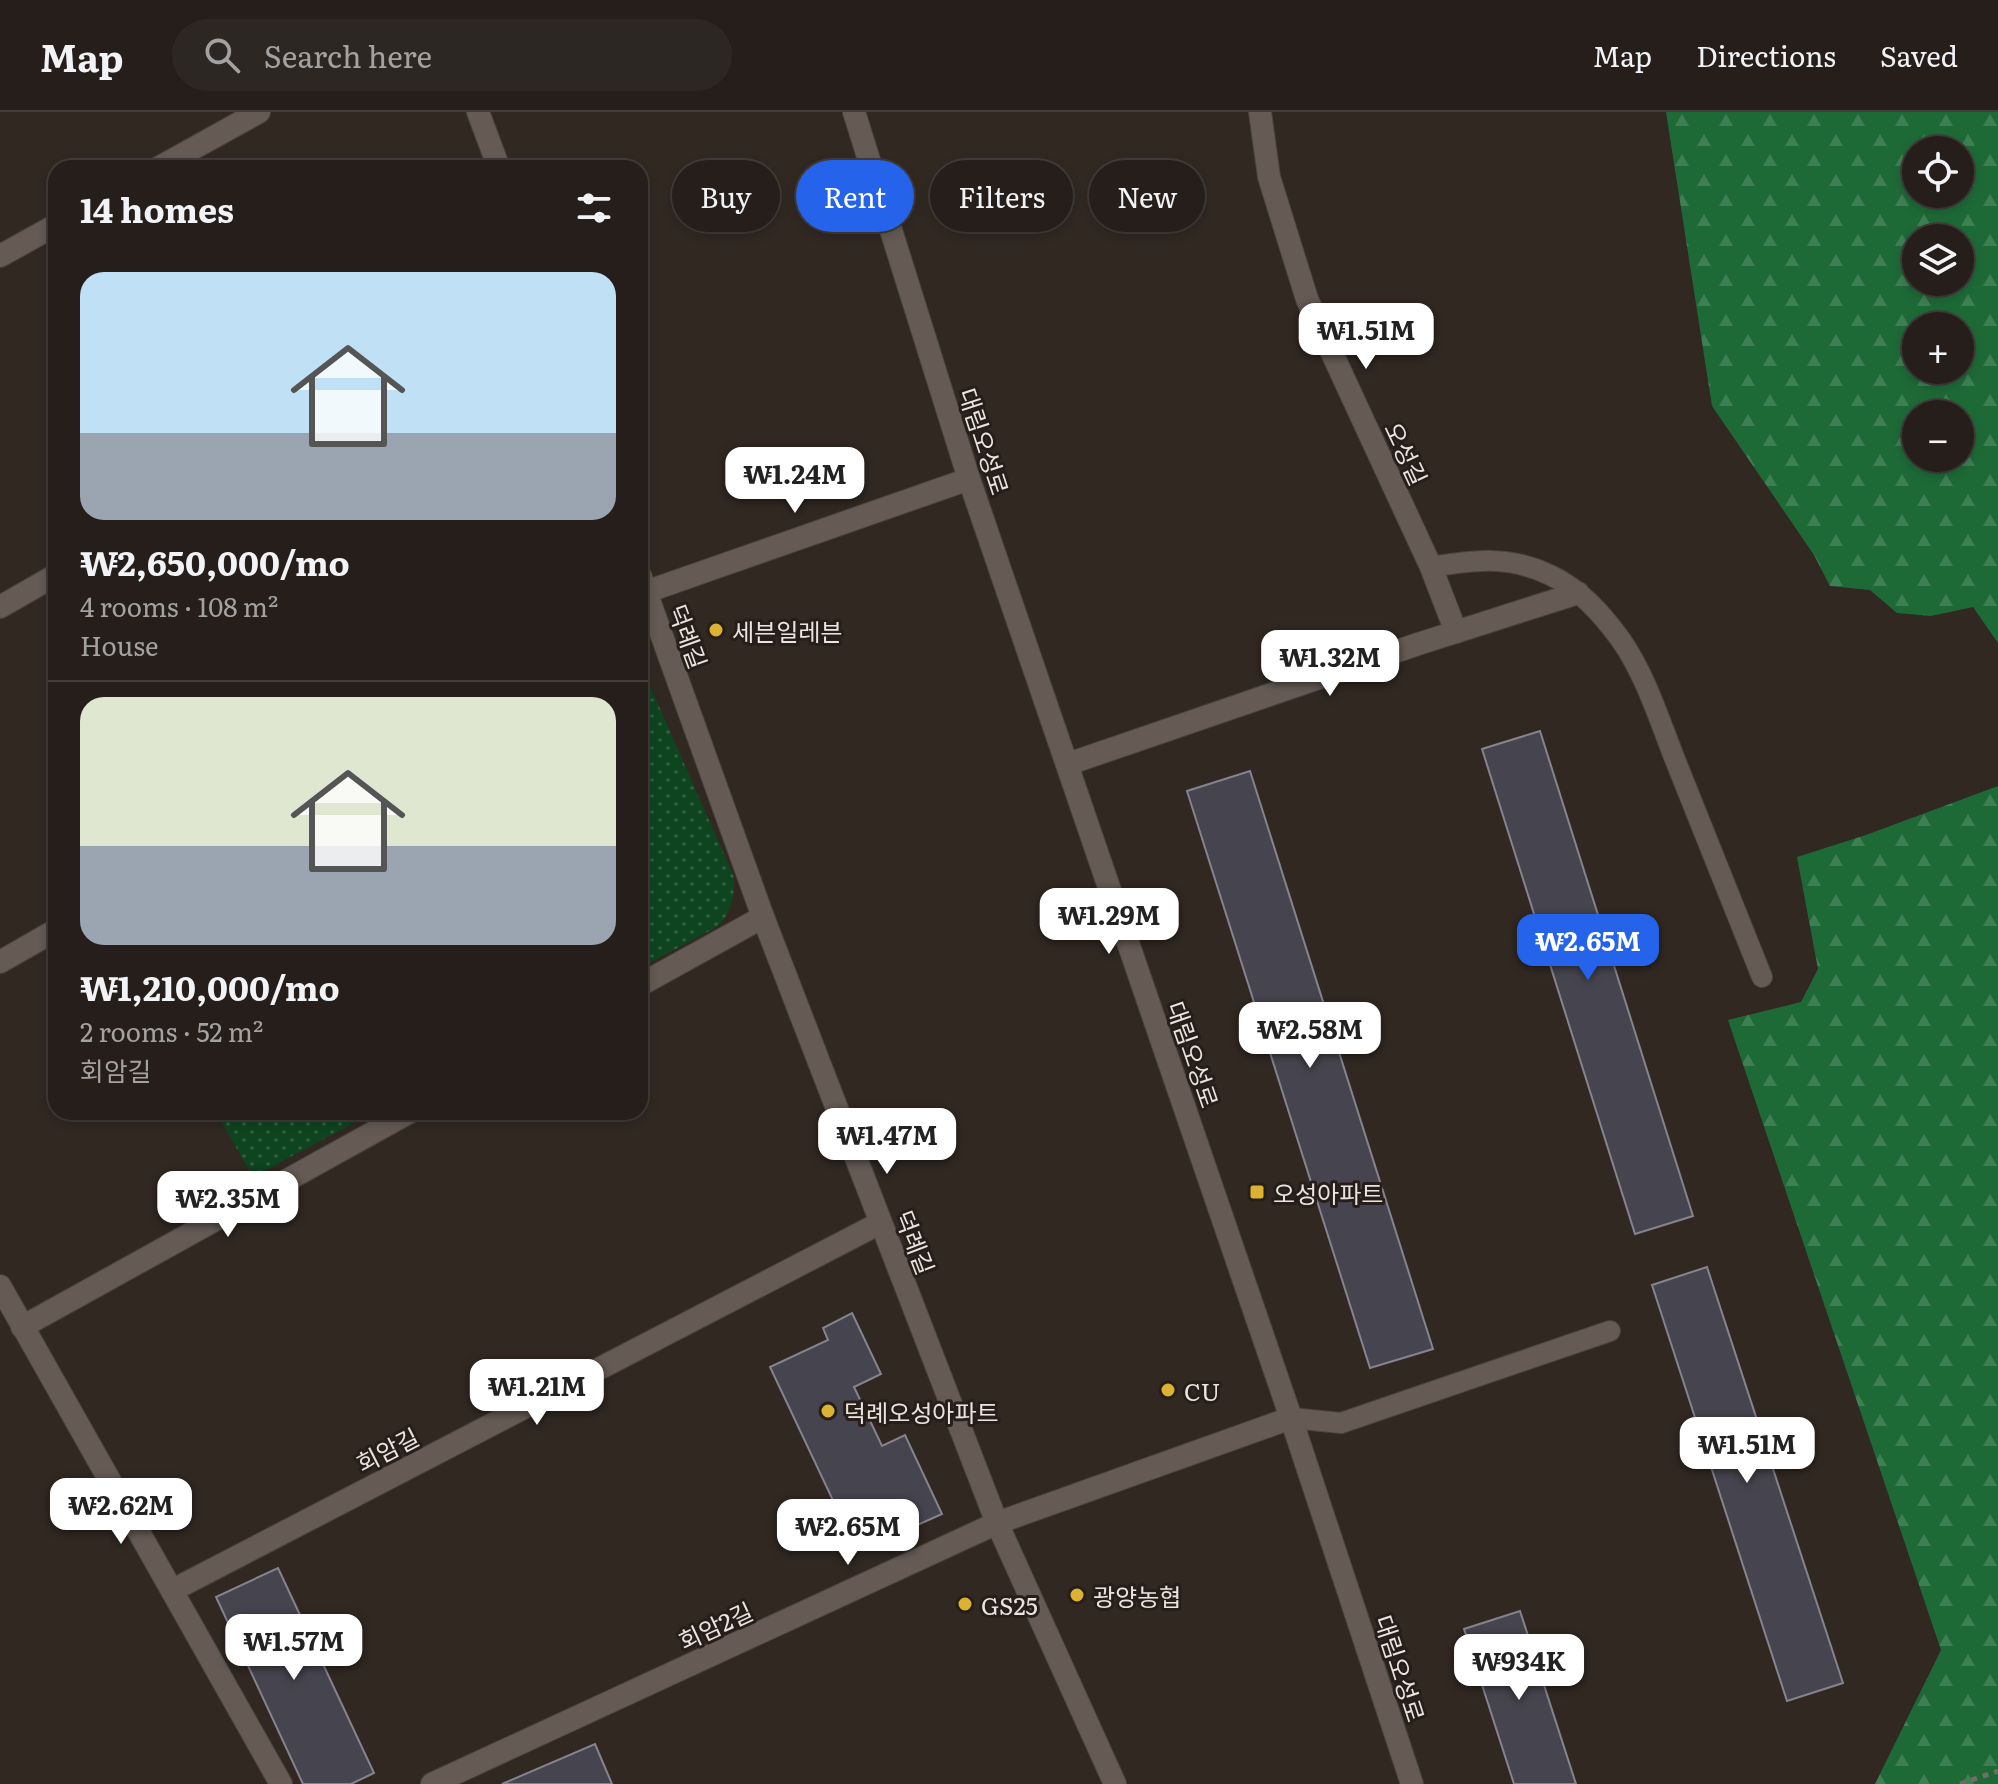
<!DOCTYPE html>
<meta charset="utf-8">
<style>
body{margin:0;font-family:Literata,"Noto Sans KR",serif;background:#2d2723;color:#f1f3f6;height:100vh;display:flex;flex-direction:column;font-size:30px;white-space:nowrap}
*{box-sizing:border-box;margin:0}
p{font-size:26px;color:#a3a2a2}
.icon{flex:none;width:44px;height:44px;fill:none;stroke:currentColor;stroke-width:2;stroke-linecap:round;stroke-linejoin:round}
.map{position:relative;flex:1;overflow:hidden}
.details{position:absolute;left:48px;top:48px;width:600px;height:960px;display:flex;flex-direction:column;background:#251e1a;border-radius:24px;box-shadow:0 4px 12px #0003,0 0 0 2px #423c39}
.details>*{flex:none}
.guide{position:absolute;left:672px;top:48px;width:760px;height:72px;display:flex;gap:16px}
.buttons{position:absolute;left:1902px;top:24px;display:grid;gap:16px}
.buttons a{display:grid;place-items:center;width:72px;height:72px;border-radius:50%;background:#251e1a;box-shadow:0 4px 12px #0003,0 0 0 2px #423c39;font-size:40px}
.price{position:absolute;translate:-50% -68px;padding:0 18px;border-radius:16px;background:#fff;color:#222;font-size:26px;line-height:52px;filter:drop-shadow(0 2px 4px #0008)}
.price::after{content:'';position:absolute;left:50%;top:48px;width:24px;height:18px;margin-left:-12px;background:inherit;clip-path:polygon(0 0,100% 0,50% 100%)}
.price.active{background:#2563eb;color:#fff}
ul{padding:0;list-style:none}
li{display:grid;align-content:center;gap:16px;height:424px;padding:0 32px}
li+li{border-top:2px solid #423c39}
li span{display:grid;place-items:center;height:248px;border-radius:24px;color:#555}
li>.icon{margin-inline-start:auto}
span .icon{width:144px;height:144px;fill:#fffc;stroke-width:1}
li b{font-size:34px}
h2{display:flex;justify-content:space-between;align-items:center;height:96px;padding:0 32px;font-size:34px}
.pill{padding:0 28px;border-radius:36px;background:#251e1a;box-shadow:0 4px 12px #0003,0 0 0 2px #423c39;font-size:28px;line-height:72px}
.pill.active{background:#2563eb;color:#fff}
header{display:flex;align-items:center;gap:48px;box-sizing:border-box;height:112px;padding:0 40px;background:#251e1a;border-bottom:2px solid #423c39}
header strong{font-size:38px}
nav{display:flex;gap:44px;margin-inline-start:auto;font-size:28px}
.search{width:560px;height:72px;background:#2d2723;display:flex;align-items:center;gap:20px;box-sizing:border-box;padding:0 28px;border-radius:44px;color:#a3a2a2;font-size:30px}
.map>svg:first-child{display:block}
</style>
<header>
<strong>Map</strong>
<div class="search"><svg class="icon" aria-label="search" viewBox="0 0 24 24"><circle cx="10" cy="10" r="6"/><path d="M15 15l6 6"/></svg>Search here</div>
<nav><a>Map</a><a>Directions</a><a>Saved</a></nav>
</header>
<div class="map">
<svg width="1998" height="1672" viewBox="0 0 1998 1672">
<defs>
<pattern id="forest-firs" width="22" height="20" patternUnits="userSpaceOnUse" patternTransform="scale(2)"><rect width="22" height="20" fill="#1e6a37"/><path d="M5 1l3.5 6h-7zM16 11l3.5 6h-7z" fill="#3f7f54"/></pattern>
<pattern id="park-dots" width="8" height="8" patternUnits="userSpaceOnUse" patternTransform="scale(2)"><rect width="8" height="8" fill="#0e4420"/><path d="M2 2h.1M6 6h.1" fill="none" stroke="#315f40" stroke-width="1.8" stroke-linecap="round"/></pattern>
</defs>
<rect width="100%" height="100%" fill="#312822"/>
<g fill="url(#forest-firs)" fill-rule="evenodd">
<path d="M 1666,0 L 1998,0 L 1998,531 L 1973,495 L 1931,504 L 1897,501 L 1870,478 L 1830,474 L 1814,443 L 1712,294 ZM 1916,38 L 1960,38 L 1960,82 L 1916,82 ZM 1916,126 L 1960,126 L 1960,170 L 1916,170 ZM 1916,214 L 1960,214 L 1960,258 L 1916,258 ZM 1916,302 L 1960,302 L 1960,346 L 1916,346 Z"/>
<path d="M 1998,674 L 1998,1672 L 1875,1672 L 1941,1538 L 1728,908 L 1801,890 L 1818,857 L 1797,745 L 1866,723 Z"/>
</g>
<g fill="url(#park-dots)">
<path d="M 640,551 L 734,765 C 735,784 731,802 717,815 L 640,856 Z"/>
<path d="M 216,1000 L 374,1000 L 253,1065 Z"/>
</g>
<g fill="#46454f" stroke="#84838e" stroke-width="2">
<path d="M 1540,619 L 1693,1104 L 1635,1122 L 1482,637 Z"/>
<path d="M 1250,659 L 1433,1237 L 1370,1256 L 1187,679 Z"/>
<path d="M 1707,1155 L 1843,1571 L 1787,1589 L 1652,1173 Z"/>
<path d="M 852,1201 L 881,1262 L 854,1275 L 882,1334 L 905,1323 L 942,1402 L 904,1419 L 900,1413 L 855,1435 L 770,1255 L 828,1228 L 823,1216 Z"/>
<path d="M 278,1456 L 374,1661 L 351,1672 L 303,1672 L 216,1485 Z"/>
<path d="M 1520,1499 L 1576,1672 L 1514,1672 L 1464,1517 Z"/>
<path d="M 595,1632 L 612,1672 L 502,1672 Z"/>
</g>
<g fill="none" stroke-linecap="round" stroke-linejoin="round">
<g stroke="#4a433e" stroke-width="22">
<g id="service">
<path d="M 1431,455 C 1475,448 1508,443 1550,463 C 1580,477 1602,502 1621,528 C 1646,564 1660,610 1676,650 C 1705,722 1733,794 1762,865"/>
<path d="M 1291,1306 L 1341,1311 L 1610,1219"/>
</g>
</g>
<g stroke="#4a433e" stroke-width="24">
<g id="minor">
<path d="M 478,0 L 499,56"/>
<path d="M 1260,0 L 1269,65 L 1307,187 L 1431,455 L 1456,520"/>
<path d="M 640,463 L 763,805 L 997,1411 L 1115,1672"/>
<path d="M 640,482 L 969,367"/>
<path d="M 0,495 L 56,463"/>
<path d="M 1068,652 L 1418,532 L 1578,481"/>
<path d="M 0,850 L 56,818"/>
<path d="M 640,873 L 763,805"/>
<path d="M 0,1174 L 281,1672"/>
<path d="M 22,1215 L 410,1000"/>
<path d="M 173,1478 L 880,1111"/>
<path d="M 432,1672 L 997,1411 L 1291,1306"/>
</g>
</g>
<g stroke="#4a433e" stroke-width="24">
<g id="tertiary">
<path d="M 854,0 L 969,367 L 1291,1306 L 1412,1672"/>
<path d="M 158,56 L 259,0"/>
<path d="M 0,144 L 56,113"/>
</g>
</g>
<path stroke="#736b66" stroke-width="5" stroke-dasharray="6 6" stroke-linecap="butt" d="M 1960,1672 L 1998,1659"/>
<use href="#service" stroke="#655a54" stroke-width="20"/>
<use href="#minor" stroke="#655a54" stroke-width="22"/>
<use href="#tertiary" stroke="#655a54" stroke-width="22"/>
</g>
<g fill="#dcb233" stroke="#271e19" stroke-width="3">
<circle cx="716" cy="518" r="8"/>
<rect x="1249" y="1072" width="16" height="16" rx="4"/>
<circle cx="1168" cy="1278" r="8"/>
<circle cx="828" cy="1299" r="8"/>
<circle cx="1077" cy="1483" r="8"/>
<circle cx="965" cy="1492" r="8"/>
</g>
<g text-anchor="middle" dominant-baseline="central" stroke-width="6" stroke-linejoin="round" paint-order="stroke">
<g font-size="24" fill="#eae4e0" stroke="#271e19">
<text transform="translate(985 329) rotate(72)">대림오성로</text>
<text transform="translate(1407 341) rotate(65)">오성길</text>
<text transform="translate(689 524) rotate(70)">덕례길</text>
<text transform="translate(1194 942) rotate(71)">대림오성로</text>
<text transform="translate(916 1130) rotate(69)">덕례길</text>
<text transform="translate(387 1337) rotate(-27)">회암길</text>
<text transform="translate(715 1513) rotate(-25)">회암2길</text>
<text transform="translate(1401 1556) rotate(72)">대림오성로</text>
</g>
<g font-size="24" fill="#eae4e0" stroke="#271e19" text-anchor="start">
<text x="732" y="518">세븐일레븐</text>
<text x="1273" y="1080">오성아파트</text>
<text x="1184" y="1278">CU</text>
<text x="844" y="1299">덕례오성아파트</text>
<text x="1093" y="1483">광양농협</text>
<text x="981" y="1492">GS25</text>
</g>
</g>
</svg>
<div class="buttons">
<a><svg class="icon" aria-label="locate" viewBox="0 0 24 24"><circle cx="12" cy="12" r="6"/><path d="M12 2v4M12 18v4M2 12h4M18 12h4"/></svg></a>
<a><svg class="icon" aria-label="layers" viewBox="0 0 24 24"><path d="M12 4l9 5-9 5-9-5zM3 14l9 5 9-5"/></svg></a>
<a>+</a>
<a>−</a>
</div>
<b class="price" style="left:1366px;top:259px">₩1.51M</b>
<b class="price" style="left:795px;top:403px">₩1.24M</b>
<b class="price" style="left:1330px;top:586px">₩1.32M</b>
<b class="price" style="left:1109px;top:844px">₩1.29M</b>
<b class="price active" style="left:1588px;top:870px">₩2.65M</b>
<b class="price" style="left:1310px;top:958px">₩2.58M</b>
<b class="price" style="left:887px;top:1064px">₩1.47M</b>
<b class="price" style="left:228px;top:1127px">₩2.35M</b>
<b class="price" style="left:537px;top:1315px">₩1.21M</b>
<b class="price" style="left:1747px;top:1373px">₩1.51M</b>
<b class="price" style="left:121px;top:1434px">₩2.62M</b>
<b class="price" style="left:848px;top:1455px">₩2.65M</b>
<b class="price" style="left:294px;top:1570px">₩1.57M</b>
<b class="price" style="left:1519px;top:1590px">₩934K</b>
<div class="guide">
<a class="pill">Buy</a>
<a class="pill active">Rent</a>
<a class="pill">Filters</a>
<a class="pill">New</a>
</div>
<section class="details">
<h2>14 homes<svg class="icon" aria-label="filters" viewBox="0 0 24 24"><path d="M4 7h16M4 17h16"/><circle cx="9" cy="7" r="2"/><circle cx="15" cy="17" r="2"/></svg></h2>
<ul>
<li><span style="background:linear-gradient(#bfe0f5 65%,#9aa5b1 0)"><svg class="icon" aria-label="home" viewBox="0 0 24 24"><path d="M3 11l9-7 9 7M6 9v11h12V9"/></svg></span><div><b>₩2,650,000/mo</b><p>4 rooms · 108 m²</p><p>House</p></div></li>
<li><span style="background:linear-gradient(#dfe7d0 60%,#9aa5b1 0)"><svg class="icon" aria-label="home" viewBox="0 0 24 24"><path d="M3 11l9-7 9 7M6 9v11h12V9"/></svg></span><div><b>₩1,210,000/mo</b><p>2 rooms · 52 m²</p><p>회암길</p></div></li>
</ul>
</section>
</div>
